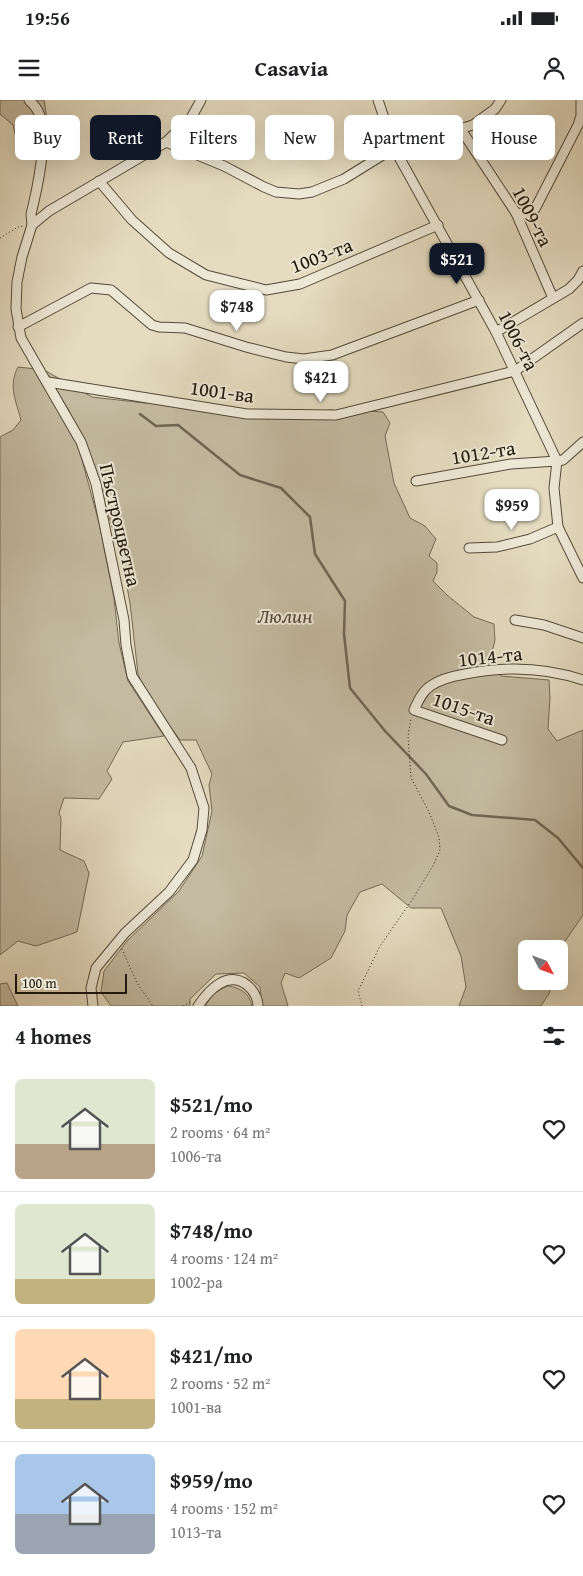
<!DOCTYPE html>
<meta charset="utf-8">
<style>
body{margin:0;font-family:"Gentium Book Plus",serif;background:#f6f6f6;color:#202124;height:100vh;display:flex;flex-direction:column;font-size:19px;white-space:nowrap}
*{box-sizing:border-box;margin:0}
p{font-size:16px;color:#757577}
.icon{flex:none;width:28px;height:28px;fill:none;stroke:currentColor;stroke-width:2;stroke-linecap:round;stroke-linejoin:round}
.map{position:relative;height:906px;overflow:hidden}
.details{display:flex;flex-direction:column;background:#fff;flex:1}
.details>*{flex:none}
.guide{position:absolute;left:15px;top:15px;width:554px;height:45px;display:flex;gap:10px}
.needle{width:32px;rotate:131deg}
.fabs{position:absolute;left:518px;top:840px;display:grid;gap:10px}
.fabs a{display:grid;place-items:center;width:50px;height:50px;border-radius:8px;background:#fff;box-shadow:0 5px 20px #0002;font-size:25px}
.scale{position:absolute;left:15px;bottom:12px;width:112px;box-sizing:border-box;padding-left:5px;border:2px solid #23190c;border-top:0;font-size:14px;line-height:18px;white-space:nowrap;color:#23190c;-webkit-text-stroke:4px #ede8d6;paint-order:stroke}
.price{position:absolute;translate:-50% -42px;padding:0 11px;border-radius:10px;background:#fff;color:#222;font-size:16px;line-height:32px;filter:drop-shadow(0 1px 2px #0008)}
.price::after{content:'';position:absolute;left:50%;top:30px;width:15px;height:11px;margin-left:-8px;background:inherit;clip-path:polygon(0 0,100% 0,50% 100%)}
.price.on{background:#111827;color:#fff}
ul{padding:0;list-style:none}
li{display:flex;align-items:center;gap:15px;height:125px;padding:0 15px}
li+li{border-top:1px solid #e0e0e0}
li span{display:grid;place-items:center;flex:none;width:140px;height:100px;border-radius:8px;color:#555}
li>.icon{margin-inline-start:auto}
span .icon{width:60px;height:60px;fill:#fffc;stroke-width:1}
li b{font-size:21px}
h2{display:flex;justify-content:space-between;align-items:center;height:60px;padding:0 15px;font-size:21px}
.pill{padding:0 18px;border-radius:8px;background:#fff;box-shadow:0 5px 20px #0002;font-size:18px;line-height:45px}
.pill.on{background:#111827;color:#fff}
.status{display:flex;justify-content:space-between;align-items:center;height:35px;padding:0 25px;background:#fff;direction:ltr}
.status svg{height:14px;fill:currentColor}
header{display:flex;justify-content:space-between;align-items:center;height:65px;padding:0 15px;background:#fff;font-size:22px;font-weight:600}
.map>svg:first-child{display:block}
</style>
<div class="status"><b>19:56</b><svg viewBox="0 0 49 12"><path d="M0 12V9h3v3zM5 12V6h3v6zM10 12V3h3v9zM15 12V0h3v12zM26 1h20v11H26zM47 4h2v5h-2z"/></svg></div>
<header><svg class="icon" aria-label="menu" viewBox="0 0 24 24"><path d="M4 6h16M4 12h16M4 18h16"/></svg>Casavia<svg class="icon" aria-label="person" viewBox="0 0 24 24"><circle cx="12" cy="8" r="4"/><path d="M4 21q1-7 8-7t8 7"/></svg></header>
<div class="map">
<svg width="583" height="906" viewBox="0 0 583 906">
<rect width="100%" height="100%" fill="#e4dbc0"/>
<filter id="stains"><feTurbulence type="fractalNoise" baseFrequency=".004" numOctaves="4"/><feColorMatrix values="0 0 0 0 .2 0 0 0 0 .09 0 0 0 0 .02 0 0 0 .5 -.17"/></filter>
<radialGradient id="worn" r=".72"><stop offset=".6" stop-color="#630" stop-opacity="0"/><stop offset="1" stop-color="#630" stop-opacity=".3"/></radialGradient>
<g fill="#c3baa1" stroke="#736a56">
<path d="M 0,0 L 44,0 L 48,25 L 56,46 C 47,59 40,61 24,56 L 17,42 L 13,25 L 0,14 Z"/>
<path d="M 18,267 L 36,269 L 78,345 L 99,423 L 114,498 L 119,543 L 128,581 L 164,636 L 123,642 L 107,671 L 112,679 L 99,699 L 64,698 L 59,713 L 61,718 L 60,750 L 84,761 L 89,773 L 77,832 L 36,846 L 18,841 L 0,855 L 0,337 L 13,330 L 21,320 C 16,301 8,286 18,267 Z"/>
<path d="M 44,270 L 92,297 L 145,303 L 173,301 L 224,315 L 268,319 L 331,310 L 354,314 L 368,311 L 383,312 L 390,323 L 385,336 L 394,383 L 410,418 L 425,426 L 436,439 L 429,456 L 437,463 L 437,472 L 433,481 L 447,495 L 474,517 L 494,524 L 495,540 L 490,561 L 501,576 L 549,580 L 550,598 L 548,629 L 557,641 L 583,630 L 583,815 L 559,850 L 526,849 L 526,881 L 548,881 L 550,892 L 541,906 L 459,906 L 466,887 L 461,856 L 441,808 L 411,808 L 382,784 L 360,792 L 347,815 L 345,831 L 331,858 L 299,878 L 285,873 L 281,883 L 288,906 L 262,906 L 260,887 L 244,873 L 216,874 L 190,899 L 190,906 L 111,906 L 101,892 L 104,871 L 127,841 L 179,791 L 202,756 L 212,711 L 209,685 L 212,674 L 196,640 L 180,640 L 146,593 L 138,574 L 130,503 L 122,459 L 88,349 L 68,309 Z"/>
<path d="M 7,883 L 18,906 L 0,906 L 0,884 Z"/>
<path d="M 228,886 C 241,888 249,893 252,906 L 205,906 L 214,893 Z"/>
</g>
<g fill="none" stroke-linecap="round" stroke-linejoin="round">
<path stroke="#6f6653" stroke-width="2.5" d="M 140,314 L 156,326 L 178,325 L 240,375 L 281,388 L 310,417 L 315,454 L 345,501 L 344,534 L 350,588 L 385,631 L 426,674 L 449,706 L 472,715 L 535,720 L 558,738 L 583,768"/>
<g stroke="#534a39" stroke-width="11">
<g id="minor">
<path d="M 29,0 C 34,5 38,9 40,16 C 48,39 37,90 31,114 L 32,125"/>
<path d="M 378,0 L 394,48 L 496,232 L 557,361 L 554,388 L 558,427 L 583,478"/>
<path d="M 460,28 L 516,113 L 553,198"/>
<path d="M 166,42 L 224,66 L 264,87 L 276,92 L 299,94 L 312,92 L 344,79 L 394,48 L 473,25 L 495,9 L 501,0"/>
<path d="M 99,81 L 132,120 L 169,153 L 206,175 L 266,190 L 300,184 L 438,125"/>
<path d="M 516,113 L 527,114 L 535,109 L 578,25 L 581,16 L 581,0"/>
<path d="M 18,227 L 91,188 L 111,190 L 152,225 L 159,227 L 185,228 L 246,247 L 286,257 L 304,259 L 332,255 L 479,200"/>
<path d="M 496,232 L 569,189 L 578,180 L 583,171"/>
<path d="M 48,282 L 247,314 L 336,315 L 515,271 L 583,223"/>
<path d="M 416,381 L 511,364 L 557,361 L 563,360 L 583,342"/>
<path d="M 469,448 L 497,447 L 530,439 L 558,427"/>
<path d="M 515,520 L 544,525 L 583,538"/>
<path d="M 502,640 L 414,610 C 418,601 423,590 432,585 C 441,579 454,576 465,574 C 505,566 544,567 583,580"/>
<path d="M 93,906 L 91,888 L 96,868 L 125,833 L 169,792 L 193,760 L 202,730 L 204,708 L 191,668 L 132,576 L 126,545 L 124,520 L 96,384 L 81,342 L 21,238 L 16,209 L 17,182 L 22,157 L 32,125 L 49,111 L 166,42 L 191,18 L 201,0"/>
<path d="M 198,906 C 209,890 227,870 247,885 C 253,890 258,898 258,906"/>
</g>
</g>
<g stroke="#23190c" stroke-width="1" stroke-dasharray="1 2.5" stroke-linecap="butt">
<path d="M 0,138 L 18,127 L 24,126"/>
<path d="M 122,849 L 137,883 L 153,906"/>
<path d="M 183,906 L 191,902"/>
<path d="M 362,906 L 358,891 L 380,846 L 412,800 L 434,764 L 440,750 L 439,737 L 429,712 L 411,678 L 408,636 L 411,619"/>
</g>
<use href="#minor" stroke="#ede8d6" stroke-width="9"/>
</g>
<g text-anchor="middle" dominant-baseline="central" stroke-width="4" stroke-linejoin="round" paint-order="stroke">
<g font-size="20" fill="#23190c" stroke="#ede8d6">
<text transform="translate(533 116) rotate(63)">1009-та</text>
<text transform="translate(321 155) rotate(-21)">1003-та</text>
<text transform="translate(519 240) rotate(63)">1006-та</text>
<text transform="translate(222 291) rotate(8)">1001-ва</text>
<text transform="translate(483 352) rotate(-9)">1012-та</text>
<text transform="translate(121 425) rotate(77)">Пъстроцветна</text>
<text transform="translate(490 556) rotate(-6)">1014-та</text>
<text transform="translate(464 608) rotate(19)">1015-та</text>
</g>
<g font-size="20" font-style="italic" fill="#534939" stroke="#ede8d6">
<text x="285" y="515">Люлин</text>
</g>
</g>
<rect width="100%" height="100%" filter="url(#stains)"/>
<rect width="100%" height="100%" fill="url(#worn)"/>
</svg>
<div class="fabs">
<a><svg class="needle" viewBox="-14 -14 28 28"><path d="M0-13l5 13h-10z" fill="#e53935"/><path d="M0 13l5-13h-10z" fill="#757577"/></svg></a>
</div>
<div class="scale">100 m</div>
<b class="price on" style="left:457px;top:185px">$521</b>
<b class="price" style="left:237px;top:232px">$748</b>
<b class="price" style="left:321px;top:303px">$421</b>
<b class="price" style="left:512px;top:431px">$959</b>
<div class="guide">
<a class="pill">Buy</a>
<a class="pill on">Rent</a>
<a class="pill">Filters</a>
<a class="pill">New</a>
<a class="pill">Apartment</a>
<a class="pill">House</a>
</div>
</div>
<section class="details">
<h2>4 homes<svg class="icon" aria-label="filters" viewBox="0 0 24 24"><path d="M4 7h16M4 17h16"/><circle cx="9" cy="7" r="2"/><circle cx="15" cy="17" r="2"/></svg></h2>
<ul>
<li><span style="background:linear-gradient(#dfe7d0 65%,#b9a48a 0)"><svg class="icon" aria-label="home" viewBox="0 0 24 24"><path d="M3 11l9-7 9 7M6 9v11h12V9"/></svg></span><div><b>$521/mo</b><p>2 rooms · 64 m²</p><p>1006-та</p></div><svg class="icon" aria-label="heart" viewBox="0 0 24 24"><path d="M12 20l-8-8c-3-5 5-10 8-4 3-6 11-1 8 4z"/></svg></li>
<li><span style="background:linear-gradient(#dfe7d0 75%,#c2b280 0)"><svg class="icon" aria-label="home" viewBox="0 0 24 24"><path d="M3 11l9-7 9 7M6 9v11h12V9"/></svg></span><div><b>$748/mo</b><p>4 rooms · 124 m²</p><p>1002-ра</p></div><svg class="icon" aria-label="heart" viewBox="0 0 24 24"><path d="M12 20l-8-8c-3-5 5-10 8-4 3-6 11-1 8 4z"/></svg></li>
<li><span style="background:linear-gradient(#ffd9b3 70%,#c2b280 0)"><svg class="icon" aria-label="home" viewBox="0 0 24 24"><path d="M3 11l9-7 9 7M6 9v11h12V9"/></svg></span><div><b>$421/mo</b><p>2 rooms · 52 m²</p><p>1001-ва</p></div><svg class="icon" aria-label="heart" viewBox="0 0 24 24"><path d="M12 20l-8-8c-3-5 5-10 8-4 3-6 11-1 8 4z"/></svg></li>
<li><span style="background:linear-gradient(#a9c7e8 60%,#9aa5b1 0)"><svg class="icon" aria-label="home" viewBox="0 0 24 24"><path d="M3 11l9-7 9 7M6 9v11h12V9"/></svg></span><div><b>$959/mo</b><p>4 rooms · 152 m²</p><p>1013-та</p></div><svg class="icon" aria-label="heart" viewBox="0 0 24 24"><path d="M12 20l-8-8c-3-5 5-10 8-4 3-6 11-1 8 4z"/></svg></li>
</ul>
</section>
